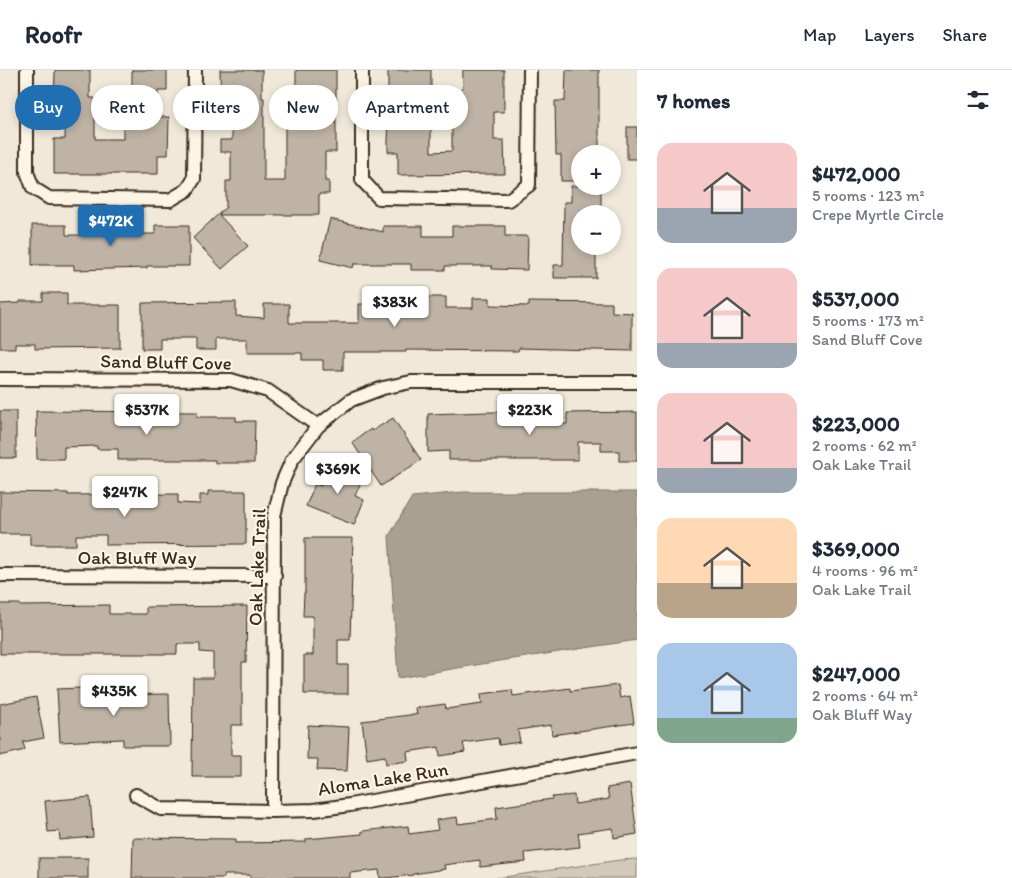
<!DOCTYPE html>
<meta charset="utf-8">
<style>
body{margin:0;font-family:Itim,sans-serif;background:#f6f6f7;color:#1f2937;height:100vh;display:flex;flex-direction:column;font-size:19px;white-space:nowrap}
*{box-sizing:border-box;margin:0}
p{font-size:16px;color:#747a83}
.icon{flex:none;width:28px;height:28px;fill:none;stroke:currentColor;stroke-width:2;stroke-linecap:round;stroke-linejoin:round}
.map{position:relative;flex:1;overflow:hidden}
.details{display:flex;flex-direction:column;background:#fff;width:375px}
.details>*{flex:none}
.top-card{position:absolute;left:15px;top:15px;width:475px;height:45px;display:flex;gap:10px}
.controls{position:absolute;left:571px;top:75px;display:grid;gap:10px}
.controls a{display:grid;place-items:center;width:50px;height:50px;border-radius:50%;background:#fff;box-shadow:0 2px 8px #0003;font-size:25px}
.price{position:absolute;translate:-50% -42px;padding:0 11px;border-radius:5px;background:#fff;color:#222;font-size:16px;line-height:32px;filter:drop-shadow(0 1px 2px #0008)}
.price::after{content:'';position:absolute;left:50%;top:30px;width:15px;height:11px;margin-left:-8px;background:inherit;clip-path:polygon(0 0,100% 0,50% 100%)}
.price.active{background:#1f6fb2;color:#fff}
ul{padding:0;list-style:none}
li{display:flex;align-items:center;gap:15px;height:125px;padding:0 20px}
li span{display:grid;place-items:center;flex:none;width:140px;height:100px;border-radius:15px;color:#555}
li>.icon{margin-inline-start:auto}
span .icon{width:60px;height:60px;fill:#fffc;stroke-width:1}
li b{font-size:21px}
h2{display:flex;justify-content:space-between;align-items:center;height:60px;padding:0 20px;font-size:21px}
.pill{padding:0 18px;border-radius:22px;background:#fff;box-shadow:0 2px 8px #0003;font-size:18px;line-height:45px}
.pill.active{background:#1f6fb2;color:#fff}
header{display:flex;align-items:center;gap:30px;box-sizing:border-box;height:70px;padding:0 25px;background:#fff;border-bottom:1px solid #e0e1e3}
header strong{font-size:24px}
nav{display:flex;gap:28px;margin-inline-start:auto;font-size:18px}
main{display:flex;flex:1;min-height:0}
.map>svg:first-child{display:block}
</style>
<header>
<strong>Roofr</strong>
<nav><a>Map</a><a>Layers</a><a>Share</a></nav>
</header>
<main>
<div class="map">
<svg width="637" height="808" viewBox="0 0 637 808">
<rect width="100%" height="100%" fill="#f0e9d9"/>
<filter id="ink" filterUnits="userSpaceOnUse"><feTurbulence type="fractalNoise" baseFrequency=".02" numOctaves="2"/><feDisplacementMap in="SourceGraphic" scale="10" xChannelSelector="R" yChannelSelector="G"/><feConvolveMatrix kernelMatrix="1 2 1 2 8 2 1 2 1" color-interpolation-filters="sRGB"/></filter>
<g filter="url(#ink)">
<path fill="#d2c9ba" stroke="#867a6c" d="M 637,789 L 637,808 L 497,808 L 620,790 Z"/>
<path fill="#aaa091" stroke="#7e7163" d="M 463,422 L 637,422 L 637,570 L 500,591 L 398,608 L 389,466 L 412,427 Z"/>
<g fill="#beb3a4" stroke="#3b2a1e">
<path d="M 55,0 L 90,0 L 90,28 L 95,28 L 95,69 L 123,69 L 123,28 L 132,28 L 132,0 L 167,0 L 167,21 L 158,21 L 158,47 L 169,47 L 168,85 L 158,85 L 158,104 L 54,104 L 54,69 L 65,69 L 65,40 L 54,40 Z"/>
<path d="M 220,0 L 262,0 L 262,28 L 264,28 L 264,111 L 285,111 L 285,29 L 296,29 L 296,0 L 336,0 L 336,82 L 325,82 L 325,111 L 329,111 L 329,124 L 319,124 L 319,145 L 219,145 L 248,176 L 222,199 L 193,168 L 226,137 L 226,111 L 231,111 L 231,82 L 220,82 L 220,70 L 232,70 L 232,41 L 221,41 Z"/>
<path d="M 388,0 L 431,0 L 431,82 L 452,81 L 452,39 L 462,39 L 463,0 L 504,0 L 504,42 L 494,42 L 494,70 L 504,70 L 505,104 L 398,105 L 398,82 L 388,82 L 388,70 L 389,51 L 399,51 L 399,23 L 388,23 Z"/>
<path d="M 566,0 L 599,0 L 599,84 L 580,84 L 580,111 L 561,111 L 561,85 L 556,85 L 555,31 L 565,31 Z"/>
<rect x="627" y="57" width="10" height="32"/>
<path d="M 571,116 L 601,116 L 601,144 L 580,144 L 580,176 L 596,176 L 596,208 L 554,208 L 554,195 L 563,195 L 564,132 L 571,132 Z"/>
<path d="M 330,149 L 383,162 L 383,156 L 423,156 L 423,166 L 452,166 L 452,156 L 505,156 L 505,166 L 528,166 L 527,200 L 492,199 L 492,196 L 445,196 L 445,200 L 411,200 L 411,194 L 354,194 L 353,198 L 320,190 Z"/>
<path d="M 32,155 L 66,155 L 66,165 L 93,165 L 93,155 L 129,155 L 129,164 L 155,164 L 155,155 L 189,155 L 189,196 L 147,196 L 147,198 L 74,200 L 74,195 L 32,195 Z"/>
<path d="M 43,223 L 67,223 L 67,235 L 120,235 L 120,278 L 35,279 L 35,274 L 15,274 L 15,278 L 0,278 L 0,234 L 20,233 L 20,231 L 43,231 Z"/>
<path d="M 419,227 L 446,227 L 446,238 L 473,238 L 473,228 L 490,228 L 490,235 L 529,236 L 529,232 L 612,233 L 612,242 L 632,243 L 632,281 L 519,278 L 518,281 L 406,280 L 406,282 L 343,282 L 343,300 L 323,300 L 323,290 L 302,290 L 302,283 L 247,283 L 247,269 L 216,269 L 216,280 L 196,280 L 196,269 L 160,269 L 160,279 L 142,279 L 142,233 L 236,232 L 236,246 L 264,248 L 264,234 L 289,234 L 289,253 L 359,253 L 359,234 L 419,234 Z"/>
<rect x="0" y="341" width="16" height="47"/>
<path d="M 36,341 L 197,342 L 197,347 L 236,347 L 236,351 L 255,351 L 254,393 L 215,393 L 215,390 L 118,390 L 118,379 L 97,379 L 97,376 L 64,377 L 64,389 L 37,389 Z"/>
<path d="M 488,342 L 534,342 L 534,353 L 567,354 L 567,343 L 637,342 L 637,391 L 619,391 L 619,381 L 601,381 L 601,372 L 578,372 L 578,390 L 449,390 L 449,381 L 428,382 L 428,344 Z"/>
<path d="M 393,348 L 421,390 L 381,416 L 352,372 L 371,359 L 372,361 Z"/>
<path d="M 330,394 L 363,407 L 355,426 L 364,430 L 354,455 L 306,436 L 315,414 L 321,416 Z"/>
<path d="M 208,421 L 246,421 L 246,474 L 106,475 L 106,465 L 76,465 L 76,475 L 30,475 L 30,464 L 0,464 L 0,422 L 68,423 L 68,425 L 178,424 L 178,433 L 200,434 L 200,425 L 208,425 Z"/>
<path d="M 305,468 L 353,468 L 350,570 L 338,570 L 338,595 L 348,595 L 348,624 L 304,624 L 304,585 L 313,585 L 313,546 L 303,546 L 304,523 L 305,523 Z"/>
<path d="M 0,534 L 20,534 L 20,536 L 109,535 L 109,544 L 146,544 L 146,537 L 247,536 L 246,592 L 242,592 L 242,655 L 231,655 L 231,685 L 241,685 L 241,707 L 192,707 L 193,608 L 213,608 L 213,583 L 200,582 L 200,574 L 177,574 L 177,584 L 0,584 Z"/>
<path d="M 618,615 L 620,628 L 630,626 L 634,653 L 552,665 L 551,655 L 518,660 L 520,672 L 499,675 L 498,668 L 463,673 L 465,682 L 440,686 L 439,677 L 407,682 L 408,691 L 386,694 L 385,686 L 367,689 L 362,651 L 417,644 L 416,638 L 445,634 L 446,639 L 482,634 L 481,624 L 512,620 L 513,626 L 570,618 L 570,621 Z"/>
<path d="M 104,617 L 105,625 L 169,624 L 170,676 L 123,676 L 123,669 L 60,672 L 57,619 Z"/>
<path d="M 36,627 L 44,668 L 23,672 L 25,680 L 0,686 L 0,634 Z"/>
<path d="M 308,655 L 349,657 L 347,701 L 317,700 L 318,689 L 307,689 Z"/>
<path d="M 630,714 L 637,764 L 614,768 L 613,758 L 578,763 L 580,777 L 525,783 L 526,792 L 480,797 L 480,790 L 444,795 L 445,799 L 413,804 L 413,805 L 385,808 L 380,808 L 379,800 L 350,803 L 350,808 L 250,808 L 250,805 L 224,805 L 224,808 L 132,808 L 133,768 L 236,769 L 236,773 L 306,772 L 306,769 L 362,764 L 362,761 L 408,756 L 409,764 L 438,760 L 436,750 L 457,747 L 458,754 L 497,749 L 496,737 L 552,729 L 552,727 L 574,725 L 575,734 L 609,729 L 607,718 Z"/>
<path d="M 90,727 L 93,767 L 60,770 L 59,761 L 48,762 L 45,731 Z"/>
<rect x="39" y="788" width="49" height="20"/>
</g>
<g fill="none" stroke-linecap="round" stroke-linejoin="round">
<g stroke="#3b2a1e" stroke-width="16">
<g id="minor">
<path d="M 27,0 L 27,102 L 33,118 L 49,128 L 170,130 L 187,120 L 194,109 L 195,0"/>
<path d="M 362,0 L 362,110 L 379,128 L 508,130 L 529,115 L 530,0"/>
<path d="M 0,309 L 231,310 L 268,321 L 318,356"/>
<path d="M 0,505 L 275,506"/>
<path d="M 136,725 L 161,739 L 273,741 L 314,740 L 350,735 L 637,683"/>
<path d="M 273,741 L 274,446 L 282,413 L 292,390 L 318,356 L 351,330 L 383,318 L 411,312 L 637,312"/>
</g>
</g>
<use href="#minor" stroke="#fcf5e5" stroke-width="12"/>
</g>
</g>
<g text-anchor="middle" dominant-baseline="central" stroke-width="4.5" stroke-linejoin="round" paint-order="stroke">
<g font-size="19" fill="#3b2a1e" stroke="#fcf5e5">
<text transform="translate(166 292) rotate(1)">Sand Bluff Cove</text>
<text x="137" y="487">Oak Bluff Way</text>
<text transform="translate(257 497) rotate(-88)">Oak Lake Trail</text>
<text transform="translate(383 709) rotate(-9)">Aloma Lake Run</text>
</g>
</g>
</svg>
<div class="controls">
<a>+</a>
<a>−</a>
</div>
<b class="price active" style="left:111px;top:177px">$472K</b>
<b class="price" style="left:395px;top:258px">$383K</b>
<b class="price" style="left:147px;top:366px">$537K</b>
<b class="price" style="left:530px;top:366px">$223K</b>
<b class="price" style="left:338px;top:425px">$369K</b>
<b class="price" style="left:125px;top:448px">$247K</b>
<b class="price" style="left:114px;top:647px">$435K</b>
<div class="top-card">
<a class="pill active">Buy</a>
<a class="pill">Rent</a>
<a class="pill">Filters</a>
<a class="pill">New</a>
<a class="pill">Apartment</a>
</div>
</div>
<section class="details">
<h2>7 homes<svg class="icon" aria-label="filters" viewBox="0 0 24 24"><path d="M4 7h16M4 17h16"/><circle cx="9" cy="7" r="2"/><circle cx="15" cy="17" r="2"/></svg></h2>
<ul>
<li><span style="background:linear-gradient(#f6c9c9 65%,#9aa5b1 0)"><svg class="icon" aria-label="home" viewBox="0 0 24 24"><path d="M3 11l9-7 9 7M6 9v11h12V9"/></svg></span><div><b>$472,000</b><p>5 rooms · 123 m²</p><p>Crepe Myrtle Circle</p></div></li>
<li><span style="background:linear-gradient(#f6c9c9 75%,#9aa5b1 0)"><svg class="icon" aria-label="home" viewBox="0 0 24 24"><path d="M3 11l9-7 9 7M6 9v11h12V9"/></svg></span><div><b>$537,000</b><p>5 rooms · 173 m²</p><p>Sand Bluff Cove</p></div></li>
<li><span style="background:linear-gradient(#f6c9c9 75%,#9aa5b1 0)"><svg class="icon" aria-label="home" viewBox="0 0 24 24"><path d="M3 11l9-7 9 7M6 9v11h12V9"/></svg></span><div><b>$223,000</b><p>2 rooms · 62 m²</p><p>Oak Lake Trail</p></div></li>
<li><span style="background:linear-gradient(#ffd9b3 65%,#b9a48a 0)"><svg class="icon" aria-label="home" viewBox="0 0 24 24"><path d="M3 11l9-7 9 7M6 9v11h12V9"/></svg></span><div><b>$369,000</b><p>4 rooms · 96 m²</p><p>Oak Lake Trail</p></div></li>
<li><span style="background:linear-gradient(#a9c7e8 75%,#7fa58c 0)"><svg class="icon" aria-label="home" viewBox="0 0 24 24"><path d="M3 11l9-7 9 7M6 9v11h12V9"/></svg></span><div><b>$247,000</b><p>2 rooms · 64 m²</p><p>Oak Bluff Way</p></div></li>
</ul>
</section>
</main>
